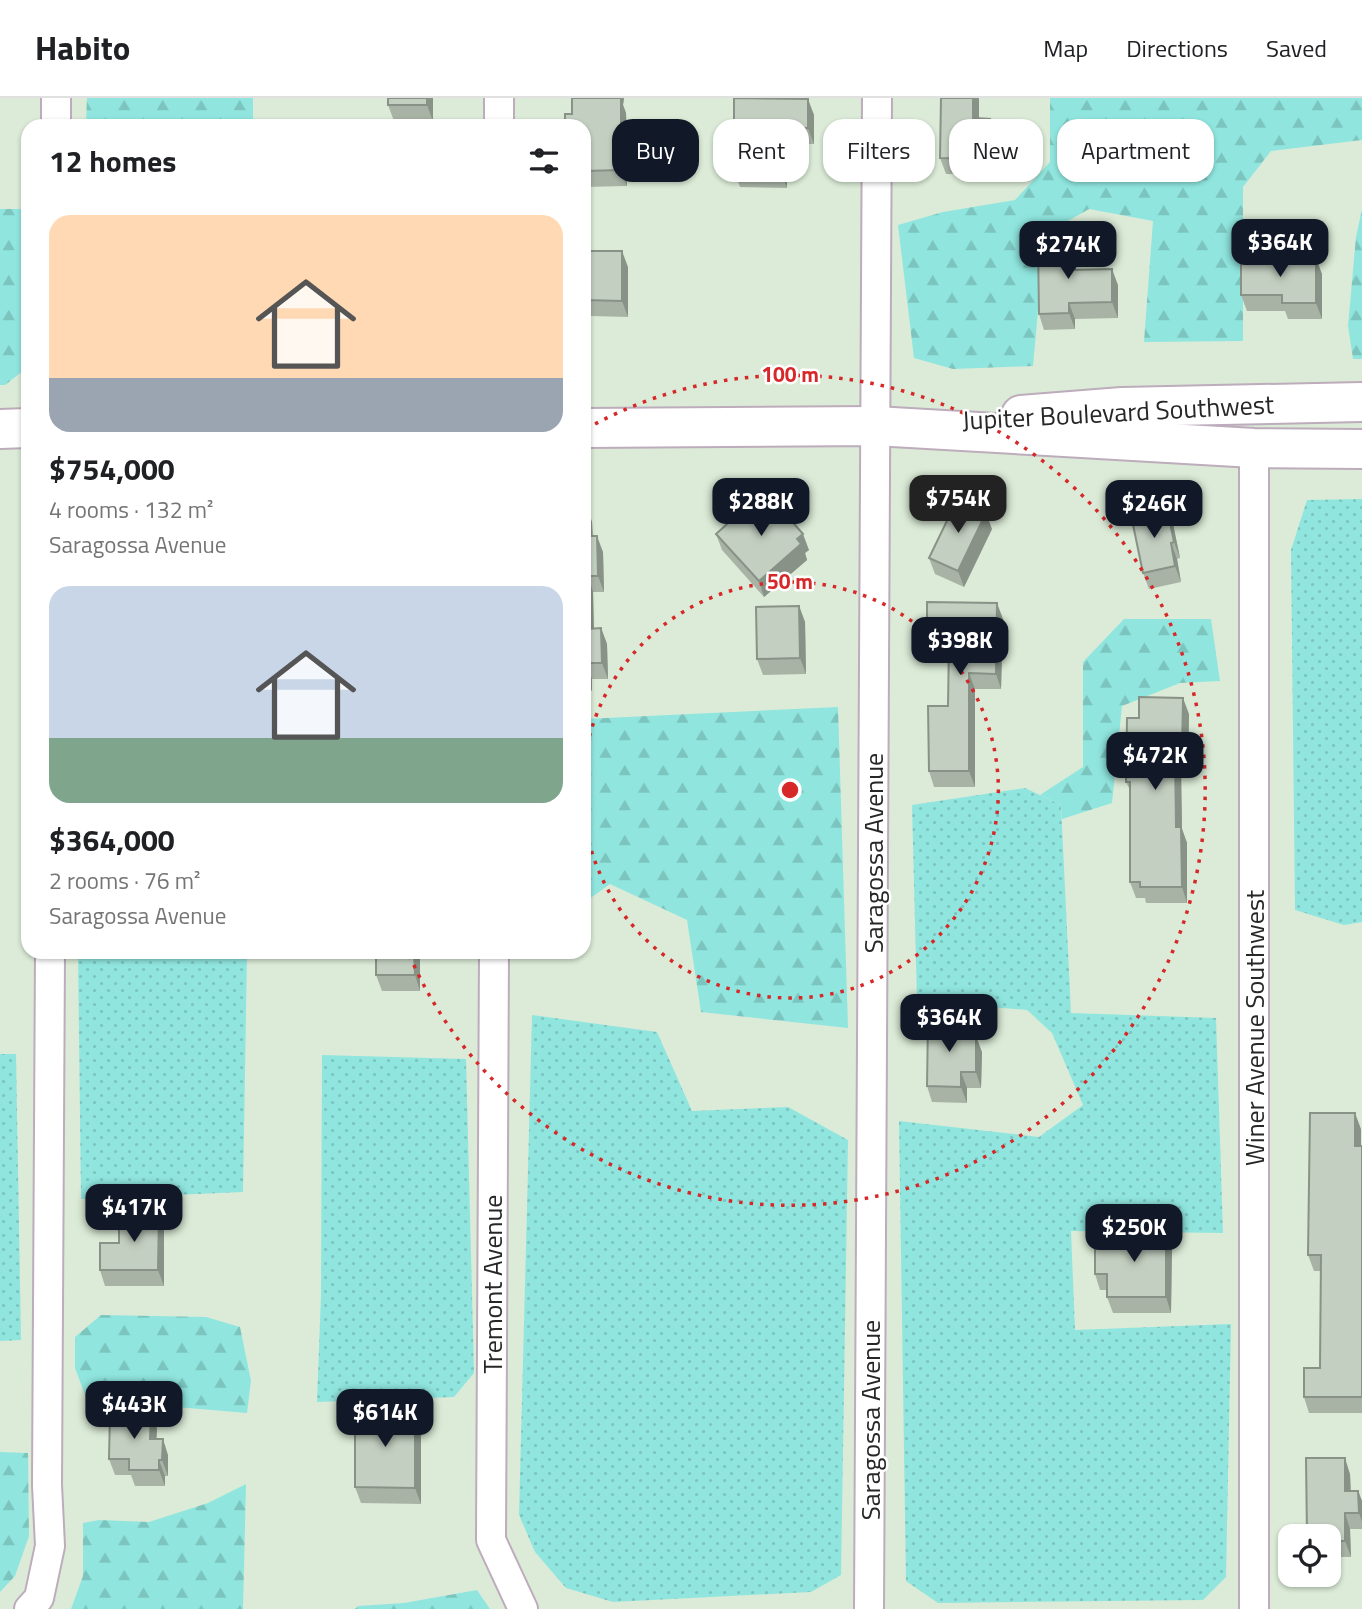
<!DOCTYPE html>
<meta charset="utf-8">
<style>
body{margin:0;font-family:"Titillium Web",sans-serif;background:#f6f6f6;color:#202124;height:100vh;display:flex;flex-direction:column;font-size:26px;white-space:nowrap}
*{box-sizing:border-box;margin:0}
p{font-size:23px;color:#757577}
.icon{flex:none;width:38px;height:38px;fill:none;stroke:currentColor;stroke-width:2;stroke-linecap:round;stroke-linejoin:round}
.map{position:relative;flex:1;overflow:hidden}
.side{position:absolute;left:21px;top:21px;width:570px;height:840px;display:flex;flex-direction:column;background:#fff;border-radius:21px;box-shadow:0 2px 5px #0004}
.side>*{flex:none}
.top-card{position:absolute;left:612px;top:21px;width:644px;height:63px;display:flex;gap:14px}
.controls{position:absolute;left:1278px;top:1426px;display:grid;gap:14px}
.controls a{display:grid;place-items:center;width:63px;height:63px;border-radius:14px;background:#fff;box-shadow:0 2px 5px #0004;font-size:35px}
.price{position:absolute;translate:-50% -60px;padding:0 16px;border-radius:14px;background:#111827;color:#fff;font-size:23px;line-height:46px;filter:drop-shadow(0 2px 4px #0008)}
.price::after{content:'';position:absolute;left:50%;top:42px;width:21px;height:16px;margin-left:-10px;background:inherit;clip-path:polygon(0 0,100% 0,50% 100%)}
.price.on{background:#222;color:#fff}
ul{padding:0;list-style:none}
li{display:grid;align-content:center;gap:14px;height:371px;padding:0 28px}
li span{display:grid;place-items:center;height:217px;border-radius:21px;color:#555}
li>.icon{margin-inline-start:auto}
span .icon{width:126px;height:126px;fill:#fffc;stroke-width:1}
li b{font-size:30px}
h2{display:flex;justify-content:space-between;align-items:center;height:84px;padding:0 28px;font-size:30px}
.chip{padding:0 24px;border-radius:21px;background:#fff;box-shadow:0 2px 5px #0004;font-size:24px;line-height:63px}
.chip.on{background:#111827;color:#fff}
header{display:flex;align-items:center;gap:42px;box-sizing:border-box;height:98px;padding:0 35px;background:#fff;border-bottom:2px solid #e0e0e0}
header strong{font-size:33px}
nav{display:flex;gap:38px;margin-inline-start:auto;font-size:24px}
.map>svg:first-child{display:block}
</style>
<header>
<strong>Habito</strong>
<nav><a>Map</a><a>Directions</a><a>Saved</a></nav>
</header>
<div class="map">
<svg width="1362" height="1511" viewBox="0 0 1362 1511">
<defs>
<pattern id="grass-dots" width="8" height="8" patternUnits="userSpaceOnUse" patternTransform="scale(1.75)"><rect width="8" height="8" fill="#90e6df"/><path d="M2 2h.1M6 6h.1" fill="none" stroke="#7cc5bf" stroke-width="1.8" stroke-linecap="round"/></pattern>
<pattern id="forest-firs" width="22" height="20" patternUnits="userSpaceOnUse" patternTransform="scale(1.75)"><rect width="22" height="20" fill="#90e6df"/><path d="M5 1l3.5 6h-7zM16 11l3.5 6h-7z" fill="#7cc5bf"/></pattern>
</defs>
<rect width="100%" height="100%" fill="#dbebd7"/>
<g fill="url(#grass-dots)">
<path d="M 1362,401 L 1362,824 L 1344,827 L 1295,812 L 1291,452 L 1307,402 Z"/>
<path d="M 1025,690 L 1061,707 L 1071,915 L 1216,920 L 1223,1135 L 1071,1133 L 1075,1232 L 1231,1226 L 1226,1479 L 1203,1502 L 938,1505 L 906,1483 L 899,1023 L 1039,1039 L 1083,1007 L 1052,935 L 1027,912 L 917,903 L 912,707 Z"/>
<path d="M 78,854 L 247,854 L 243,1094 L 81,1101 Z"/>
<path d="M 532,917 L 657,934 L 692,1013 L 788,1009 L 848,1042 L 841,1477 L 811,1494 L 613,1504 L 566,1490 L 535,1454 L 519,1417 Z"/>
<path d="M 0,956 L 16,956 L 21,1242 L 0,1243 Z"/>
<path d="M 322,957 L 466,961 L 474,1275 L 454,1299 L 317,1304 L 321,1197 Z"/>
</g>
<g fill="url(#forest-firs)">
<path d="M 87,0 L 253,0 L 253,28 L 94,28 L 86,23 Z"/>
<path d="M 1050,0 L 1362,0 L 1362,42 L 1271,53 L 1243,89 L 1243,243 L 1144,244 L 1153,123 L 1089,111 L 1045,136 L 1033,268 L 953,271 L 914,260 L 898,127 L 943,114 L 1015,102 L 1050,64 Z"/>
<path d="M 0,111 L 28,111 L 28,221 L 23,273 L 5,287 L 0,287 Z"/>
<path d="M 1362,111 L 1362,261 L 1353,261 L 1348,228 L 1356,139 Z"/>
<path d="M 1124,521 L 1211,521 L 1220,583 L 1180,585 L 1122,608 L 1112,705 L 1062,721 L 1061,707 L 1040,697 L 1083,669 L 1083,564 Z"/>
<path d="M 838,609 L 848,930 L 701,914 L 687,822 L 610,786 L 585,804 L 585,621 Z"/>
<path d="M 101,1217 L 206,1219 L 240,1229 L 251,1283 L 247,1315 L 117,1304 L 85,1297 L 75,1270 L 75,1239 Z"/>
<path d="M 0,1354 L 28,1355 L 29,1438 L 15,1478 L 0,1494 Z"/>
<path d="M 246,1386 L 243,1511 L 71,1511 L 83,1478 L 83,1425 L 99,1422 L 149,1424 L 208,1405 Z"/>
<path d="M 477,1492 L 490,1511 L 355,1511 L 358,1508 L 404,1505 Z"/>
</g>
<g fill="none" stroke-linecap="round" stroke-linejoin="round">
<g stroke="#bdacbb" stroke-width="32">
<g id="street">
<path d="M 56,28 L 56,0"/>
<path d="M 499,28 L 499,0"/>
<path d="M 1254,350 L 1254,1511"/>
<path d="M 494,854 L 491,1442 L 523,1511"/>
<path d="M 29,1511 L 39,1500 L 50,1448 L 47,1387 L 50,854"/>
<path d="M 869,1511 L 877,0"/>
</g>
</g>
<g stroke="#bdacbb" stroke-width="42">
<g id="secondary">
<path d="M 1021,317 L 1122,309 L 1362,304"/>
<path d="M 584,330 L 875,328 L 1254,350 L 1362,351"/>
<path d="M 0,331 L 28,330"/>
</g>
</g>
<use href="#street" stroke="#fff" stroke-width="28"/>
<use href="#secondary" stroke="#fff" stroke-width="38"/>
</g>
<g fill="#a8b3a6">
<path d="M 388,0 L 433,0 L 433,23 L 394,23 L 388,7 Z"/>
<path d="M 572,0 L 624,0 L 623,7 L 626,15 L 627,36 L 639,52 L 639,75 L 627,75 L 627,88 L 584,89 L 584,28 L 572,16 Z"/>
<path d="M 734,0 L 805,0 L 814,17 L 814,46 L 792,46 L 792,62 L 787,62 L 787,90 L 740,89 L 734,73 Z"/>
<path d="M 941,0 L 979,0 L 979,21 L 990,21 L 996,37 L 996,68 L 980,68 L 980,76 L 946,76 L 940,60 Z"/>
<path d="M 1070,145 L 1076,161 L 1076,172 L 1118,187 L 1118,220 L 1075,221 L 1075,231 L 1044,232 L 1039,216 Z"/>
<path d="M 584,153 L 628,169 L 628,219 L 590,218 L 589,215 L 584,215 Z"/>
<path d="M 1322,176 L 1322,221 L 1288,221 L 1285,213 L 1247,213 L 1241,197 Z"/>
<path d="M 584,408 L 592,424 L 593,438 L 603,454 L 604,494 L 593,494 L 594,531 L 601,530 L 607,546 L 608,581 L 592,581 L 592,593 L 584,593 Z"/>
<path d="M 771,415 L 809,452 L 805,455 L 807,462 L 764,499 L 722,452 L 716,436 Z"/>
<path d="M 1173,426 L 1180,460 L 1177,461 L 1181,484 L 1149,491 L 1143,475 Z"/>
<path d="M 992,431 L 964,489 L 935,476 L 929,460 Z"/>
<path d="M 799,508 L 805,524 L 806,576 L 763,577 L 757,561 Z"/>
<path d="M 1003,521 L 1001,591 L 975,591 L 975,689 L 934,689 L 929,673 L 948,608 L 949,551 L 948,549 L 933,549 L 927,533 Z"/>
<path d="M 1189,616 L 1188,670 L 1181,670 L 1182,731 L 1187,745 L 1187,805 L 1146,805 L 1145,800 L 1136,800 L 1130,784 L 1130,692 L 1126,684 L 1139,620 Z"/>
<path d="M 420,854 L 420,893 L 382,893 L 376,877 Z"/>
<path d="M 967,938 L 982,954 L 981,990 L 967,990 L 967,1005 L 932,1004 L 927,988 Z"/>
<path d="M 1361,1031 L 1361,1048 L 1362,1048 L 1362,1315 L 1309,1315 L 1304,1299 L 1320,1270 L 1321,1173 L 1314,1173 L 1308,1157 Z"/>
<path d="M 159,1114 L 164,1130 L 164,1188 L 105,1188 L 100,1172 L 119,1145 L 124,1127 Z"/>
<path d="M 1166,1134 L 1172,1150 L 1171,1215 L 1113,1215 L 1107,1199 L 1107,1192 L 1100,1192 L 1095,1176 L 1108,1149 Z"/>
<path d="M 421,1329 L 421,1406 L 361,1405 L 355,1389 Z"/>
<path d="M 157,1330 L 156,1341 L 168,1357 L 168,1378 L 165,1378 L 165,1388 L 135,1388 L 131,1377 L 115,1377 L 109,1361 Z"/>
<path d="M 1350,1376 L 1351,1393 L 1358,1393 L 1362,1403 L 1362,1431 L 1350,1431 L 1351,1459 L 1328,1459 L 1328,1438 Z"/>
</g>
<g fill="#889287">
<path d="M 427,0 L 433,0 L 433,23 L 427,7 Z"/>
<path d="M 618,0 L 624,0 L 623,7 L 626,15 L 627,52 L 621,36 Z"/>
<path d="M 973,0 L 979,0 L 979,36 L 973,20 Z"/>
<path d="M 808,1 L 814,17 L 814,46 L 808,30 Z"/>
<path d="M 990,21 L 996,37 L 996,68 L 990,52 Z"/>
<path d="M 786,30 L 792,46 L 792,62 L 786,46 Z"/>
<path d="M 633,36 L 639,52 L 639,75 L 634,59 Z"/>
<path d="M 781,46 L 787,62 L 787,90 L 781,74 Z"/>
<path d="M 974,52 L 980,68 L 980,76 L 974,61 Z"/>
<path d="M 621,59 L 627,75 L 627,88 L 621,72 Z"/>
<path d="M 1070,145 L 1076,161 L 1076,188 L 1070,172 Z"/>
<path d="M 622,153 L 628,169 L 628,219 L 622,203 Z"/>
<path d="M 1316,160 L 1322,176 L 1322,221 L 1316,205 Z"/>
<path d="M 1112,171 L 1118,187 L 1118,220 L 1112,204 Z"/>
<path d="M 1069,205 L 1075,221 L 1075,231 L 1069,215 Z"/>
<path d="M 587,408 L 592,424 L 593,454 L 587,438 Z"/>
<path d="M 1167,410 L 1173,426 L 1180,460 L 1174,444 Z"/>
<path d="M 986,415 L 992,431 L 964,489 L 958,473 Z"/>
<path d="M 803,436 L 809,452 L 805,455 L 807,462 L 764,499 L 759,483 Z"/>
<path d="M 597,438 L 603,454 L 604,494 L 598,478 Z"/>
<path d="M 1171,445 L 1177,461 L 1181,484 L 1175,468 Z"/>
<path d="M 588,478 L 593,494 L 594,547 L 588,531 Z"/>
<path d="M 997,505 L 1003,521 L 1001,591 L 996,576 Z"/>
<path d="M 799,508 L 805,524 L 806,576 L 800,560 Z"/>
<path d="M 601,530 L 607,546 L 608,581 L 602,565 Z"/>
<path d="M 586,565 L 592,581 L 592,593 L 586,577 Z"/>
<path d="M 969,575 L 975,591 L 975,689 L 969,673 Z"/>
<path d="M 1183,600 L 1189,616 L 1188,670 L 1182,654 Z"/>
<path d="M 1175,654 L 1181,670 L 1182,731 L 1187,745 L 1187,805 L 1182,789 L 1176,729 Z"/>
<path d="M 414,854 L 420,854 L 420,893 L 415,877 Z"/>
<path d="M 961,922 L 967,938 L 961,938 Z"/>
<path d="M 976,938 L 982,954 L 981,990 L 976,974 Z"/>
<path d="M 961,974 L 967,990 L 967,1005 L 961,989 Z"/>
<path d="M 1355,1015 L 1361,1031 L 1361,1064 L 1355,1048 Z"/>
<path d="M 159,1114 L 164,1130 L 164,1188 L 158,1172 Z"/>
<path d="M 1166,1134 L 1172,1150 L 1171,1215 L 1166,1199 Z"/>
<path d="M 415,1313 L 421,1329 L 421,1406 L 415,1390 Z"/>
<path d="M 151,1314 L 157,1330 L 156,1357 L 150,1341 Z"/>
<path d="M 163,1341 L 168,1357 L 168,1378 L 162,1362 Z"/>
<path d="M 1345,1360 L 1350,1376 L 1351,1409 L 1345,1393 Z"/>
<path d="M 159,1362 L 165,1378 L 165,1388 L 159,1372 Z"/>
<path d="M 1358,1393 L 1362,1403 L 1362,1424 L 1359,1415 Z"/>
<path d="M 1345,1415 L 1350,1431 L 1351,1459 L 1345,1443 Z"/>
</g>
<g fill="#c3d0c1" stroke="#889287" stroke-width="2">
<rect x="388" y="0" width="39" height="7"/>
<path d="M 572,0 L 621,0 L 621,36 L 633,36 L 634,59 L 621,59 L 621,72 L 584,73 L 584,28 L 565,28 L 565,16 L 572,16 Z"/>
<path d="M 734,0 L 808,1 L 808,30 L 786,30 L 786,46 L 781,46 L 781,74 L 734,73 Z"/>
<path d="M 941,0 L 973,0 L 973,20 L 990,21 L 990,52 L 974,52 L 974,61 L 940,60 Z"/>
<path d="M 1070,145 L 1070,172 L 1112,171 L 1112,204 L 1069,205 L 1069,215 L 1039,216 L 1038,146 Z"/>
<path d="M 584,153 L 622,153 L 622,203 L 585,202 Z"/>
<path d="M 1241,160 L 1316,160 L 1316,205 L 1282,205 L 1282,197 L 1241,197 Z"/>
<path d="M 757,399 L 771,415 L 780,410 L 803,436 L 797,441 L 801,446 L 759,483 L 716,436 Z"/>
<path d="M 957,402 L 986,415 L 958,473 L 929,460 Z"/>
<path d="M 584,408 L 587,408 L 587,438 L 597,438 L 598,478 L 588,478 L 588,531 L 601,530 L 602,565 L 586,565 L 586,577 L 584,577 Z"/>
<path d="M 1167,410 L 1174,444 L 1171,445 L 1175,468 L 1143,475 L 1131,417 Z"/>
<path d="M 927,504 L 997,505 L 996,576 L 969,575 L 969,673 L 929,673 L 928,608 L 948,608 L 949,544 L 946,544 L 947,533 L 927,533 Z"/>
<path d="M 799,508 L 800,560 L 757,561 L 756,509 Z"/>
<path d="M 1139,599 L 1183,600 L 1182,654 L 1175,654 L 1176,729 L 1181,729 L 1182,789 L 1140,789 L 1140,784 L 1130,784 L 1130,684 L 1126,684 L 1127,620 L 1139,620 Z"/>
<path d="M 376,854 L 414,854 L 415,877 L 376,877 Z"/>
<path d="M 928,922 L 961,922 L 961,938 L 976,938 L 976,974 L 961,974 L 961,989 L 927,988 Z"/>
<path d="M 1310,1015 L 1355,1015 L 1355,1048 L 1362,1048 L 1362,1299 L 1304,1299 L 1304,1270 L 1320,1270 L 1321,1157 L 1308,1157 Z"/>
<path d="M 124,1114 L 159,1114 L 158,1172 L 100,1172 L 100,1145 L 119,1145 L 119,1127 L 124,1127 Z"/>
<path d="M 1108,1133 L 1166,1134 L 1166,1199 L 1107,1199 L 1107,1176 L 1095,1176 L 1095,1149 L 1108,1149 Z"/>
<path d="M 355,1313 L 415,1313 L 415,1390 L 355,1389 Z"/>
<path d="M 110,1314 L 151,1314 L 150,1341 L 163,1341 L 162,1362 L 159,1362 L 159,1372 L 129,1372 L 129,1361 L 109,1361 Z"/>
<path d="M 1306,1360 L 1345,1360 L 1345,1393 L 1358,1393 L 1359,1415 L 1345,1415 L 1345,1443 L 1328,1443 L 1328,1438 L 1307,1438 Z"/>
</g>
<g fill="none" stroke="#d62828" stroke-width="3.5" stroke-dasharray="3.5 7">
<path d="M585 659A208 208 0 1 1 585 725"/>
<path d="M586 331A415 415 0 1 1 408 854"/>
</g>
<g text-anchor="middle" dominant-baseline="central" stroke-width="5" stroke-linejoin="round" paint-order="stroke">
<g font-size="26" fill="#272727" stroke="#fff">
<text transform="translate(1118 314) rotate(-3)">Jupiter Boulevard Southwest</text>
<text transform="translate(873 755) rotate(-90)">Saragossa Avenue</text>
<text transform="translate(1254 930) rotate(-90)">Winer Avenue Southwest</text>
<text transform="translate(492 1186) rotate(-90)">Tremont Avenue</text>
<text transform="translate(870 1322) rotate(-90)">Saragossa Avenue</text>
</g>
</g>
<circle cx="790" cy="692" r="10" fill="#d62828" stroke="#fff" stroke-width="3.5"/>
<g font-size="21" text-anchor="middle" font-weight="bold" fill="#d62828" stroke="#fff" stroke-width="5" stroke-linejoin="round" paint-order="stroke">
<text x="790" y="284">100 m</text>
<text x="790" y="491">50 m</text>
</g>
</svg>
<div class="controls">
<a><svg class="icon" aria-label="locate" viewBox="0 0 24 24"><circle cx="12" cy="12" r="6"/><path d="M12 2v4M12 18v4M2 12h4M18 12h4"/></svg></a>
</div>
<b class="price" style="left:1280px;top:181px">$364K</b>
<b class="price" style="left:1068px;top:183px">$274K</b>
<b class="price on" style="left:958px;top:437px">$754K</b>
<b class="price" style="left:761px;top:440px">$288K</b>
<b class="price" style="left:1154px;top:442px">$246K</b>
<b class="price" style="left:960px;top:579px">$398K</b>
<b class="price" style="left:1155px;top:694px">$472K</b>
<b class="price" style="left:949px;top:956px">$364K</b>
<b class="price" style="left:134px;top:1146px">$417K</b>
<b class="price" style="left:1134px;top:1166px">$250K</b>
<b class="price" style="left:134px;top:1343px">$443K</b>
<b class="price" style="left:385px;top:1351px">$614K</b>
<div class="top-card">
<a class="chip on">Buy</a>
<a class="chip">Rent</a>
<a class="chip">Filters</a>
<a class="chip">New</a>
<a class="chip">Apartment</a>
</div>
<section class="side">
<h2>12 homes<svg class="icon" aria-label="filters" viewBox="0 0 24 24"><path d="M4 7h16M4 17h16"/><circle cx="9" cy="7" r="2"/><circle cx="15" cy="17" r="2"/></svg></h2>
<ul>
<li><span style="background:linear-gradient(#ffd9b3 75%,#9aa5b1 0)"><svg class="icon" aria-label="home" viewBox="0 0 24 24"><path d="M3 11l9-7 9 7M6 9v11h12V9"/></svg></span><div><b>$754,000</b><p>4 rooms · 132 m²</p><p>Saragossa Avenue</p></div></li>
<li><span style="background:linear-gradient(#c9d6e8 70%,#7fa58c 0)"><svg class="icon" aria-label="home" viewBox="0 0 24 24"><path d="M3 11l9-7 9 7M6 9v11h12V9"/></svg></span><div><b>$364,000</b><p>2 rooms · 76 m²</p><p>Saragossa Avenue</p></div></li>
</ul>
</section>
</div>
